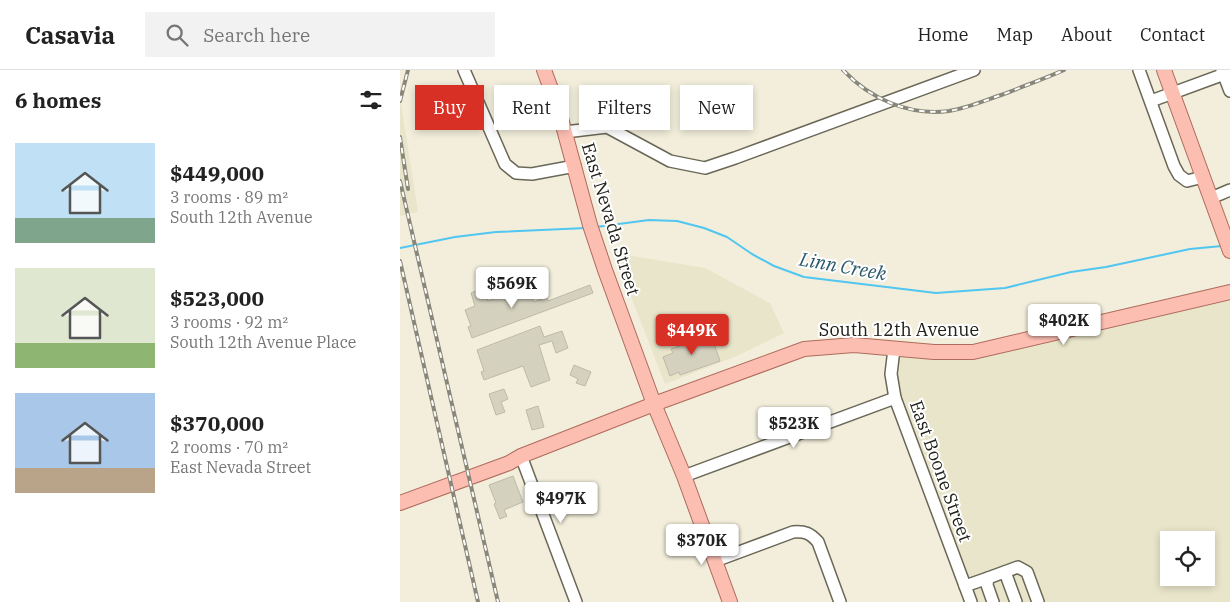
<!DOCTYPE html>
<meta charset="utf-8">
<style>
body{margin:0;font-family:"IBM Plex Serif",serif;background:#f2f2f2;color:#222;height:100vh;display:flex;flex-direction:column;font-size:19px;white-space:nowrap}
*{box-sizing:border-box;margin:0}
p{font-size:16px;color:#767676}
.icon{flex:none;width:28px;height:28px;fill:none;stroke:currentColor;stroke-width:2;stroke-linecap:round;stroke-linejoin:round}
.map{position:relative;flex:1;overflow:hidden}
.side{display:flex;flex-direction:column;background:#fff;width:400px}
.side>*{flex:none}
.guide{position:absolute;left:15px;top:15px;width:475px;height:45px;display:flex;gap:10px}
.tools{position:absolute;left:760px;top:461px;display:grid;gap:10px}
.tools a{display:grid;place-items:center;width:55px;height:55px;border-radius:0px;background:#fff;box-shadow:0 2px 8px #0003;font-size:25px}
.price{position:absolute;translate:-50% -42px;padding:0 11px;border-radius:5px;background:#fff;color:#222;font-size:16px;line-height:32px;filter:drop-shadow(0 1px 2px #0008)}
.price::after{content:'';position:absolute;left:50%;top:30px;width:15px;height:11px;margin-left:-8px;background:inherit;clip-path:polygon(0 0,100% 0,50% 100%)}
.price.current{background:#d93025;color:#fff}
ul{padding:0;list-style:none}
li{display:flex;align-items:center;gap:15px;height:125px;padding:0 15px}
li span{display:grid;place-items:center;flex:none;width:140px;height:100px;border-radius:0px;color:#555}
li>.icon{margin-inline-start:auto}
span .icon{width:60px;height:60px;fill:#fffc;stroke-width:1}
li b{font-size:21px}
h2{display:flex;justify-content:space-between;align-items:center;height:60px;padding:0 15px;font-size:21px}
.tag{padding:0 18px;border-radius:0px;background:#fff;box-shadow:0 2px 8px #0003;font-size:18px;line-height:45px}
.tag.current{background:#d93025;color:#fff}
header{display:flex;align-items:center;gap:30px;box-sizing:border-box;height:70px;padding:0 25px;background:#fff;border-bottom:1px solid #e0e0e0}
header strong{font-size:24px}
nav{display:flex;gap:28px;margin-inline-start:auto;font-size:18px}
.search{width:350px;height:45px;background:#f2f2f2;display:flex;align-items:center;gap:12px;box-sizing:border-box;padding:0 18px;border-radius:0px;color:#767676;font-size:19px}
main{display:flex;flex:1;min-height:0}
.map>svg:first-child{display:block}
</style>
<header>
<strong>Casavia</strong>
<div class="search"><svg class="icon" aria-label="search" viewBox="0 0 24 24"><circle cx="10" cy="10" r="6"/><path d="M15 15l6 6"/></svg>Search here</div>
<nav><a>Home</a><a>Map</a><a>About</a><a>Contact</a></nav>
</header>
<main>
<section class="side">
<h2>6 homes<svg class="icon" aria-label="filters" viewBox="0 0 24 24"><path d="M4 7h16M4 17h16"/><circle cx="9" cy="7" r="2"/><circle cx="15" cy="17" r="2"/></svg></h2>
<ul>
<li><span style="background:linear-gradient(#bfe0f5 75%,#7fa58c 0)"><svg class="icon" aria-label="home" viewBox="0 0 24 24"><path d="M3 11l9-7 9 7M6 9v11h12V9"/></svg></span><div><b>$449,000</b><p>3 rooms · 89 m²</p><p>South 12th Avenue</p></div></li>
<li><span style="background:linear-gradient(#dfe7d0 75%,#8fb573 0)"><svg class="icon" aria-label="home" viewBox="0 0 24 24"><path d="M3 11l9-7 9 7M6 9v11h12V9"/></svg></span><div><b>$523,000</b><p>3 rooms · 92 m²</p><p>South 12th Avenue Place</p></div></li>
<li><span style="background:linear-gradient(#a9c7e8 75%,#b9a48a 0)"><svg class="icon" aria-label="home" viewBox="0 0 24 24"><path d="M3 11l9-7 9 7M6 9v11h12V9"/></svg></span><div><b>$370,000</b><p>2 rooms · 70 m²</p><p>East Nevada Street</p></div></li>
</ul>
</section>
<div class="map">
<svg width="830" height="532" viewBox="0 0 830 532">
<rect width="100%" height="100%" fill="#f2eedb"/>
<g fill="#e9e5ca" fill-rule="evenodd">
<path d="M 0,27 L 18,142 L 0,146 Z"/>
<path d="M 214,183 L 305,198 L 370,233 L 384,263 L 337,286 L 265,314 Z"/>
<path d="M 830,222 L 830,532 L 571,532 L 495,328 L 494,279 L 573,282 ZM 769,470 L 806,470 L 806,508 L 769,508 Z"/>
</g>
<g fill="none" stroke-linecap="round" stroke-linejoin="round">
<g stroke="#50c6f0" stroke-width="2">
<path d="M 196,157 L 249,150 L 277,151 L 304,158 L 327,167 L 352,184 L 374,196 L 404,207 L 536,223 L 605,218 L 671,202 L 706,197 L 790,179 L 822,176"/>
<path d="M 0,178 L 55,167 L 96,162 L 186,158"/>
</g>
</g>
<g fill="#d5d1bf" stroke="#bdbaa8">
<path d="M 190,215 L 193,223 L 72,268 L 68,257 L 71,256 L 65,240 L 75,236 L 71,223 L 83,218 L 88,231 L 128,217 L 134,232 L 146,227 L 148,231 Z"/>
<path d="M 140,256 L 144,267 L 162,261 L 168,278 L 156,283 L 152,271 L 139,275 L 150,310 L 131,317 L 123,296 L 84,310 L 81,302 L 84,301 L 77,280 Z"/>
<path d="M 311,265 L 320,291 L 280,305 L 279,302 L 270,306 L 263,287 L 273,283 L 271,279 Z"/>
<path d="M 174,295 L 191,302 L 185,316 L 176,313 L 178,309 L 170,305 Z"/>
<path d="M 104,319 L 108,329 L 101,332 L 105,342 L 96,345 L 89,324 Z"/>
<path d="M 138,336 L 144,357 L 132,360 L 126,340 Z"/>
<path d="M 113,406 L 123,432 L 104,440 L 107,446 L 100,449 L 94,434 L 96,433 L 89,415 Z"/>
</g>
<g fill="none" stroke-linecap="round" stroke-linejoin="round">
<g stroke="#6a6757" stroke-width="14">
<g id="minor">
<path d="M 64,0 L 105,94 L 116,103 L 132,104 L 175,96"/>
<path d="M 739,0 L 774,96 L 779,105 L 787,111 L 803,107"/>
<path d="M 822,0 L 830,21"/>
<path d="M 751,31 L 830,2"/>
<path d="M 165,62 L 207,57 L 270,91 L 305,98 L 335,88 L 574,0"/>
<path d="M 811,128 L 830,120"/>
<path d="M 494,279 L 491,304 L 495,328 L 571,532"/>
<path d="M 121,386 L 176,532"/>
<path d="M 284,406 L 495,328"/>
<path d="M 315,491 L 393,462 C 405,461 410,463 418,472 L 440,532"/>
<path d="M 605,502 L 616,532"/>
<path d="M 565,516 L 588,508"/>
<path d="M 593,532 L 587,515 L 588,508 L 618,497 L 627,502 L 638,532"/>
</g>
</g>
<g stroke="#af6a5b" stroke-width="16">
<g id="major">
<path d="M 144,0 L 159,41 L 190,155 L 205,200 L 254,334 L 284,406 L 330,532"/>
<path d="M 764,0 L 830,181"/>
<path d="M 0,433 L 109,393 L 121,386 L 254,334 L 404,279 L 454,275 L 534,282 L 573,282 L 830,222"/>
</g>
</g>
<use href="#minor" stroke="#fff" stroke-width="11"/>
<use href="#major" stroke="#fdbeb2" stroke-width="14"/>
<g stroke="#89877a" stroke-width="4">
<g id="rail">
<path d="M 443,0 C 470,29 509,46 549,41 C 568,38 586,30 604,24 C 624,16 644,9 664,0"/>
<path d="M 0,31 L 8,0"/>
<path d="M 0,67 L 8,119"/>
<path d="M 0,111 L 98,532"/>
<path d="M 0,191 L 78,532"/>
</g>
</g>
<use href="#rail" stroke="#fff" stroke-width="2" stroke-dasharray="5.5" stroke-linecap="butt"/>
</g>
<g text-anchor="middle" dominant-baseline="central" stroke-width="4" stroke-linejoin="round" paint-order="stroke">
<g font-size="18" fill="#212019" stroke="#fff">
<text transform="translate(211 149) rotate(73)">East Nevada Street</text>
<text x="499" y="259">South 12th Avenue</text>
<text transform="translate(541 401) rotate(70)">East Boone Street</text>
</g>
<g font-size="19" font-style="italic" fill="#29596b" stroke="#fff">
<text transform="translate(443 196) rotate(10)">Linn Creek</text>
</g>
</g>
</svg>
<div class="tools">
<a><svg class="icon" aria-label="locate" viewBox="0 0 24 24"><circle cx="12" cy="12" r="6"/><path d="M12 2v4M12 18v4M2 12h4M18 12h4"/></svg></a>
</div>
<b class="price" style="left:112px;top:239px">$569K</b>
<b class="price" style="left:664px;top:276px">$402K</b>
<b class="price current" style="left:292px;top:286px">$449K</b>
<b class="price" style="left:394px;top:379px">$523K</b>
<b class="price" style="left:161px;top:454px">$497K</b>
<b class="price" style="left:302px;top:496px">$370K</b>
<div class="guide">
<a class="tag current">Buy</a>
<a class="tag">Rent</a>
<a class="tag">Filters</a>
<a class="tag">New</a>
</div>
</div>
</main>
